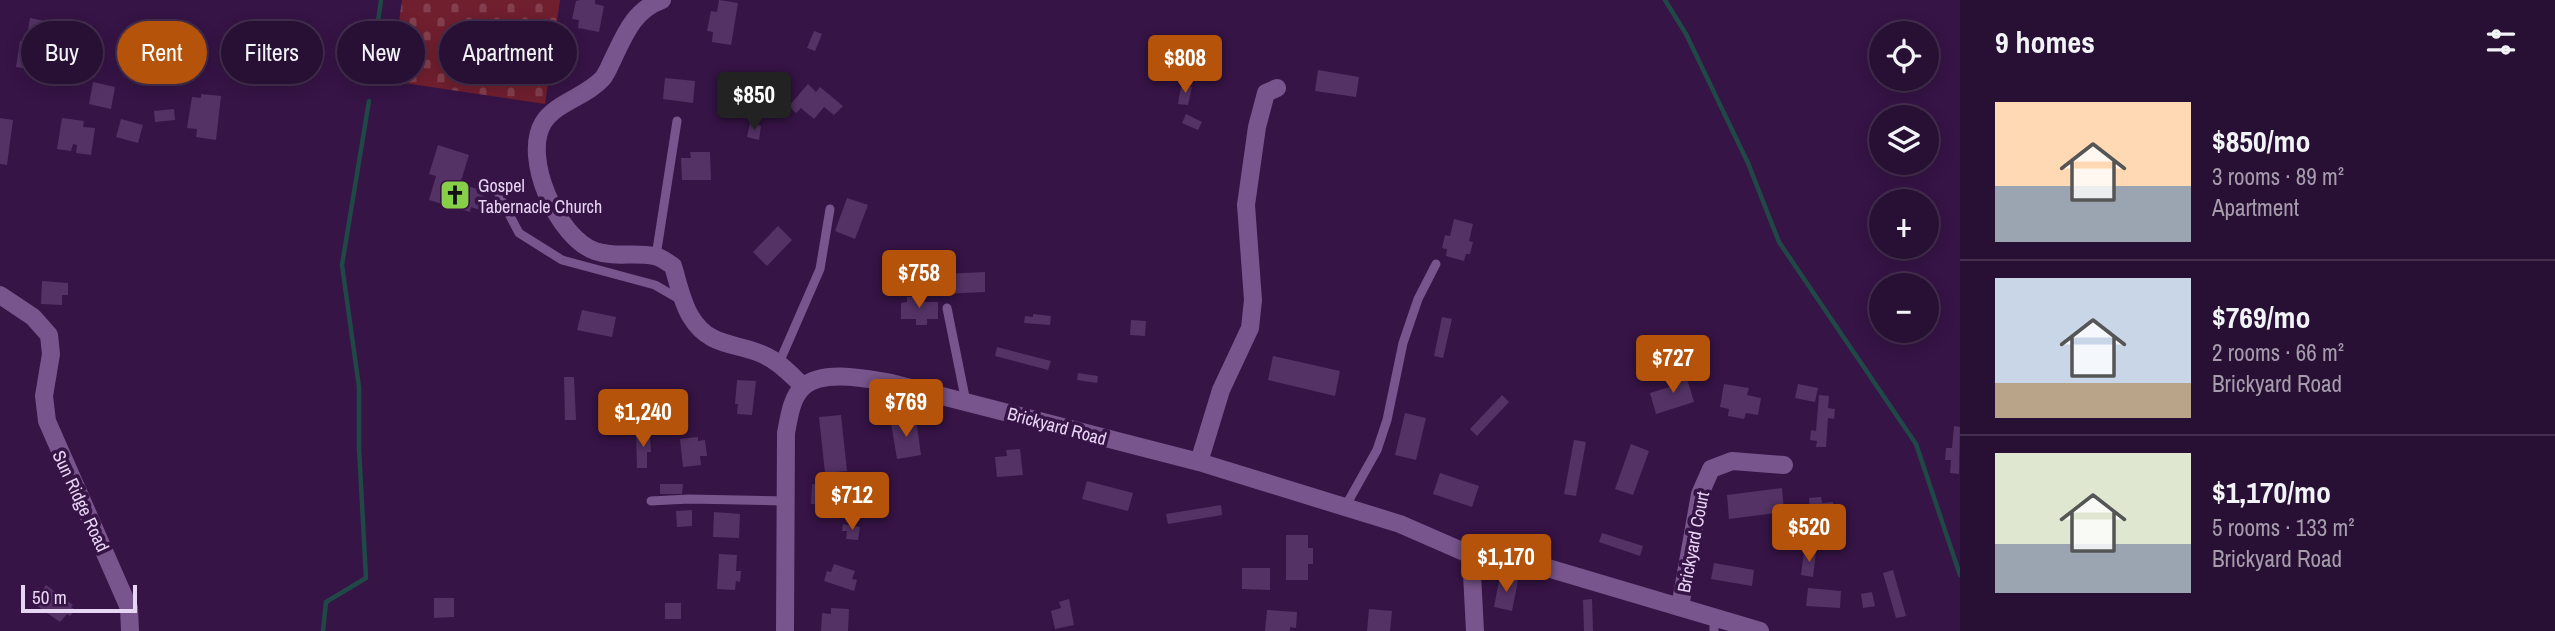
<!DOCTYPE html>
<meta charset="utf-8">
<style>
body{margin:0;font-family:"Archivo Narrow",sans-serif;background:#341d40;color:#f1f3f6;height:100vh;display:flex;flex-direction:column;font-size:26px;white-space:nowrap}
*{box-sizing:border-box;margin:0}
p{font-size:23px;color:#a59cac}
.icon{flex:none;width:38px;height:38px;fill:none;stroke:currentColor;stroke-width:2;stroke-linecap:round;stroke-linejoin:round}
.map{position:relative;flex:1;overflow:hidden}
.sheet{display:flex;flex-direction:column;background:#280f34;width:595px}
.sheet>*{flex:none}
.guide{position:absolute;left:21px;top:21px;width:665px;height:63px;display:flex;gap:14px}
.fabs{position:absolute;left:1869px;top:21px;display:grid;gap:14px}
.fabs a{display:grid;place-items:center;width:70px;height:70px;border-radius:50%;background:#280f34;box-shadow:0 4px 18px #0003,0 0 0 2px #442f4f;font-size:35px}
.scale{position:absolute;left:21px;bottom:18px;width:116px;box-sizing:border-box;padding-left:7px;border:4px solid #e8d5f4;border-top:0;font-size:19px;line-height:24px;white-space:nowrap;color:#e8d5f4;-webkit-text-stroke:5px #361446;paint-order:stroke}
.price{position:absolute;translate:-50% -60px;padding:0 16px;border-radius:7px;background:#b45309;color:#fff;font-size:23px;line-height:46px;filter:drop-shadow(0 2px 4px #0008)}
.price::after{content:'';position:absolute;left:50%;top:42px;width:21px;height:16px;margin-left:-10px;background:inherit;clip-path:polygon(0 0,100% 0,50% 100%)}
.price.on{background:#222;color:#fff}
ul{padding:0;list-style:none}
li{display:flex;align-items:center;gap:21px;height:175px;padding:0 35px}
li+li{border-top:2px solid #442f4f}
li span{display:grid;place-items:center;flex:none;width:196px;height:140px;border-radius:0px;color:#555}
li>.icon{margin-inline-start:auto}
span .icon{width:84px;height:84px;fill:#fffc;stroke-width:1}
li b{font-size:30px}
h2{display:flex;justify-content:space-between;align-items:center;height:84px;padding:0 35px;font-size:30px}
.tag{padding:0 24px;border-radius:32px;background:#280f34;box-shadow:0 4px 18px #0003,0 0 0 2px #442f4f;font-size:24px;line-height:63px}
.tag.on{background:#b45309;color:#fff}
main{display:flex;flex:1;min-height:0}
.map>svg:first-child{display:block}
</style>
<main>
<div class="map">
<svg width="1960" height="631" viewBox="0 0 1960 631">
<defs>
<pattern id="cemetery-stones" width="16" height="16" patternUnits="userSpaceOnUse" patternTransform="scale(1.75)"><rect width="16" height="16" fill="#701f2f"/><path d="M2 7V4a2 2 0 0 1 4 0v3zM10 15v-3a2 2 0 0 1 4 0v3z" fill="#843f4e"/></pattern>
</defs>
<rect width="100%" height="100%" fill="#361446"/>
<path fill="url(#cemetery-stones)" d="M 402,0 L 560,0 L 545,104 L 391,81 Z"/>
<g fill="none" stroke-linecap="round" stroke-linejoin="round">
<g stroke="#1f4847" stroke-width="4.5">
<path d="M 1665,0 L 1686,34 L 1748,163 L 1779,242 L 1916,444 L 1960,575"/>
<path d="M 371,73 L 381,0"/>
<path d="M 323,631 L 326,602 L 366,578 L 359,448 L 359,387 L 342,265 L 369,101"/>
</g>
</g>
<g fill="#543265">
<path d="M 580,0 L 595,0 L 595,4 L 604,6 L 599,32 L 578,28 L 579,20 L 572,19 L 576,1 Z"/>
<path d="M 719,0 L 738,3 L 731,45 L 712,42 L 713,32 L 707,31 L 711,11 L 717,12 Z"/>
<path d="M 30,18 L 50,22 L 47,40 L 27,36 Z"/>
<path d="M 814,31 L 822,34 L 815,51 L 807,48 Z"/>
<path d="M 20,41 L 48,46 L 44,72 L 16,67 Z"/>
<path d="M 1318,70 L 1359,77 L 1356,97 L 1315,91 Z"/>
<path d="M 665,78 L 695,81 L 693,103 L 663,99 Z"/>
<path d="M 93,82 L 115,87 L 111,109 L 89,104 Z"/>
<path d="M 808,84 L 816,92 L 820,87 L 843,106 L 834,115 L 824,107 L 814,119 L 801,108 L 796,113 L 789,106 Z"/>
<path d="M 1181,86 L 1192,87 L 1188,105 L 1178,104 Z"/>
<path d="M 201,94 L 221,96 L 216,140 L 196,137 L 197,129 L 187,128 L 192,97 L 201,98 Z"/>
<path d="M 174,109 L 175,120 L 155,122 L 154,111 Z"/>
<path d="M 1186,114 L 1202,122 L 1198,130 L 1182,123 Z"/>
<path d="M 0,118 L 13,120 L 7,165 L 0,164 Z"/>
<path d="M 62,118 L 84,121 L 83,127 L 95,128 L 91,155 L 76,153 L 77,145 L 73,144 L 71,151 L 57,149 Z"/>
<path d="M 121,119 L 143,125 L 138,143 L 116,137 Z"/>
<path d="M 750,123 L 761,126 L 759,140 L 747,137 Z"/>
<path d="M 438,145 L 469,155 L 460,184 L 478,189 L 477,193 L 484,196 L 480,210 L 471,207 L 470,212 L 429,200 L 436,176 L 429,174 Z"/>
<path d="M 690,152 L 710,152 L 711,180 L 682,180 L 681,158 L 691,158 Z"/>
<path d="M 847,198 L 868,205 L 855,239 L 835,231 Z"/>
<path d="M 1454,219 L 1473,224 L 1469,241 L 1473,242 L 1470,254 L 1466,254 L 1464,261 L 1446,256 L 1447,249 L 1442,248 L 1445,235 L 1450,236 Z"/>
<path d="M 778,226 L 792,240 L 767,266 L 753,252 Z"/>
<path d="M 985,272 L 985,292 L 942,294 L 942,274 Z"/>
<path d="M 42,281 L 68,283 L 68,295 L 62,295 L 62,305 L 41,304 Z"/>
<path d="M 907,297 L 925,297 L 925,302 L 938,302 L 938,319 L 927,319 L 927,325 L 916,325 L 916,319 L 901,319 L 901,303 L 907,302 Z"/>
<path d="M 582,310 L 616,317 L 612,337 L 577,330 Z"/>
<path d="M 1033,314 L 1051,316 L 1050,325 L 1024,323 L 1025,316 L 1033,317 Z"/>
<path d="M 1442,317 L 1452,319 L 1443,358 L 1434,356 Z"/>
<path d="M 1131,320 L 1146,321 L 1145,336 L 1130,335 Z"/>
<path d="M 997,347 L 1051,361 L 1048,370 L 995,356 Z"/>
<path d="M 1273,356 L 1340,371 L 1335,396 L 1268,380 Z"/>
<path d="M 1685,372 L 1694,402 L 1656,414 L 1650,393 L 1673,386 L 1670,377 Z"/>
<path d="M 1078,373 L 1098,376 L 1097,383 L 1077,380 Z"/>
<path d="M 564,377 L 574,377 L 576,420 L 565,420 Z"/>
<path d="M 737,380 L 756,381 L 752,415 L 737,414 L 738,404 L 735,404 Z"/>
<path d="M 1724,384 L 1749,388 L 1747,395 L 1761,398 L 1758,415 L 1746,413 L 1744,419 L 1728,416 L 1729,409 L 1720,407 Z"/>
<path d="M 1798,384 L 1818,388 L 1815,402 L 1795,398 Z"/>
<path d="M 1502,395 L 1509,402 L 1477,436 L 1470,429 Z"/>
<path d="M 1819,395 L 1829,396 L 1828,408 L 1835,409 L 1834,419 L 1828,418 L 1826,447 L 1816,447 L 1817,441 L 1810,440 L 1811,430 L 1816,431 Z"/>
<path d="M 1405,413 L 1426,418 L 1416,460 L 1395,455 Z"/>
<path d="M 841,415 L 847,471 L 825,473 L 819,417 Z"/>
<path d="M 916,419 L 921,455 L 897,459 L 891,423 Z"/>
<path d="M 1954,426 L 1960,427 L 1959,474 L 1950,473 L 1951,460 L 1945,460 L 1946,448 L 1952,448 Z"/>
<path d="M 636,432 L 646,432 L 646,437 L 650,436 L 651,452 L 647,452 L 647,468 L 637,468 Z"/>
<path d="M 698,437 L 698,441 L 705,440 L 707,456 L 700,456 L 701,465 L 683,467 L 680,439 Z"/>
<path d="M 1574,440 L 1586,442 L 1576,496 L 1564,494 Z"/>
<path d="M 1631,444 L 1649,451 L 1633,495 L 1615,489 Z"/>
<path d="M 1020,449 L 1023,475 L 997,477 L 995,457 L 1007,456 L 1006,450 Z"/>
<path d="M 1440,473 L 1479,486 L 1472,507 L 1433,494 Z"/>
<path d="M 1087,481 L 1133,493 L 1128,511 L 1082,499 Z"/>
<path d="M 660,484 L 683,484 L 682,494 L 660,494 Z"/>
<path d="M 812,484 L 843,486 L 842,506 L 811,504 Z"/>
<path d="M 1782,488 L 1784,512 L 1729,519 L 1727,495 Z"/>
<path d="M 1821,497 L 1822,503 L 1833,502 L 1836,543 L 1813,545 L 1809,498 Z"/>
<path d="M 1221,505 L 1222,515 L 1168,524 L 1166,514 Z"/>
<path d="M 692,510 L 692,526 L 677,527 L 676,511 Z"/>
<path d="M 714,512 L 740,514 L 739,538 L 713,537 Z"/>
<path d="M 843,524 L 860,527 L 858,540 L 846,539 L 847,531 L 842,531 Z"/>
<path d="M 1602,533 L 1643,546 L 1640,556 L 1599,542 Z"/>
<path d="M 1286,535 L 1308,535 L 1308,548 L 1313,548 L 1313,564 L 1308,564 L 1308,580 L 1286,580 Z"/>
<path d="M 1804,551 L 1816,552 L 1813,577 L 1801,575 Z"/>
<path d="M 719,554 L 737,555 L 736,571 L 741,571 L 740,582 L 736,581 L 735,590 L 717,589 Z"/>
<path d="M 1714,563 L 1754,570 L 1752,586 L 1711,579 Z"/>
<path d="M 834,564 L 855,571 L 852,579 L 857,580 L 854,591 L 824,581 L 827,571 L 831,572 Z"/>
<path d="M 1242,568 L 1270,568 L 1270,590 L 1242,589 Z"/>
<path d="M 1893,570 L 1906,616 L 1896,618 L 1883,573 Z"/>
<path d="M 1500,576 L 1518,580 L 1512,611 L 1494,607 Z"/>
<path d="M 46,585 L 73,605 L 71,607 L 75,610 L 70,616 L 67,614 L 60,622 L 33,603 L 35,600 L 32,598 L 38,588 L 42,590 Z"/>
<path d="M 1808,588 L 1841,591 L 1840,608 L 1806,606 Z"/>
<path d="M 1872,592 L 1875,606 L 1863,608 L 1861,594 Z"/>
<path d="M 434,598 L 454,598 L 454,617 L 434,618 Z"/>
<path d="M 1069,599 L 1074,625 L 1055,629 L 1051,611 L 1061,608 L 1059,602 Z"/>
<path d="M 1592,599 L 1593,631 L 1584,631 L 1583,600 Z"/>
<rect x="665" y="603" width="16" height="16"/>
<path d="M 831,608 L 849,609 L 848,631 L 821,631 L 822,613 L 831,614 Z"/>
<path d="M 1369,609 L 1392,611 L 1390,631 L 1367,631 Z"/>
<path d="M 1267,610 L 1297,612 L 1296,628 L 1290,627 L 1290,631 L 1265,631 Z"/>
</g>
<g fill="none" stroke-linecap="round" stroke-linejoin="round">
<g stroke="#78558c" stroke-width="9">
<path d="M 499,195 L 519,233 L 562,260 L 655,285 L 681,300"/>
<path d="M 656,256 L 677,121"/>
<path d="M 947,308 L 966,402"/>
<path d="M 779,363 L 820,269 L 830,209"/>
<path d="M 651,501 L 689,499 L 785,501"/>
<path d="M 1345,507 L 1377,450 L 1387,420 L 1403,343 L 1418,299 L 1436,264"/>
<path d="M 1714,617 L 1714,631"/>
</g>
<g stroke="#78558c" stroke-width="18">
<path d="M 662,0 C 634,10 625,34 613,59 C 610,65 607,73 603,78 C 586,97 556,102 543,123 C 522,158 558,238 595,251 C 614,258 635,252 654,256 C 661,257 667,262 673,266 C 678,282 682,303 691,317 C 710,349 739,342 766,356 C 781,363 791,375 803,386"/>
<path d="M 0,295 L 33,317 L 49,335 L 51,354 L 44,396 L 47,421 L 129,608 L 130,631"/>
<path d="M 1199,462 L 1221,390 L 1250,328 L 1253,300 L 1246,205 L 1257,127 L 1266,93 L 1277,88"/>
<path d="M 1471,555 L 1475,631"/>
<path d="M 1680,607 L 1700,494 L 1711,469 L 1732,461 L 1784,465"/>
<path d="M 785,631 L 786,433 C 789,418 791,398 803,387 C 823,369 867,379 891,383 L 1199,462 L 1400,524 L 1471,555 L 1497,553 L 1760,631"/>
</g>
</g>
<defs>
<g id="church-square" transform="scale(1.575)"><rect x="-9" y="-9" width="18" height="18" rx="4" fill="#88cf49" stroke="#361446"/><path d="M-1.2-6h2.4v3.5h3.3v2.4h-3.3V6h-2.4V-.1h-3.3v-2.4h3.3Z" fill="#111"/></g>
</defs>
<g fill-rule="evenodd">
<use href="#church-square" x="455" y="195"/>
</g>
<g text-anchor="middle" dominant-baseline="central" stroke-width="7" stroke-linejoin="round" paint-order="stroke">
<g font-size="18" fill="#e8d5f4" stroke="#361446" text-anchor="start">
<text x="478" y="185">Gospel<tspan x="478" dy="21">Tabernacle Church</tspan></text>
</g>
<g font-size="18" fill="#e8d5f4" stroke="#361446">
<text transform="translate(1057 426) rotate(15)">Brickyard Road</text>
<text transform="translate(81 501) rotate(65)">Sun Ridge Road</text>
<text transform="translate(1693 542) rotate(-79)">Brickyard Court</text>
</g>
</g>
</svg>
<div class="fabs">
<a><svg class="icon" aria-label="locate" viewBox="0 0 24 24"><circle cx="12" cy="12" r="6"/><path d="M12 2v4M12 18v4M2 12h4M18 12h4"/></svg></a>
<a><svg class="icon" aria-label="layers" viewBox="0 0 24 24"><path d="M12 4l9 5-9 5-9-5zM3 14l9 5 9-5"/></svg></a>
<a>+</a>
<a>−</a>
</div>
<div class="scale">50 m</div>
<b class="price" style="left:1185px;top:95px">$808</b>
<b class="price on" style="left:754px;top:132px">$850</b>
<b class="price" style="left:919px;top:310px">$758</b>
<b class="price" style="left:1673px;top:395px">$727</b>
<b class="price" style="left:906px;top:439px">$769</b>
<b class="price" style="left:643px;top:449px">$1,240</b>
<b class="price" style="left:852px;top:532px">$712</b>
<b class="price" style="left:1809px;top:564px">$520</b>
<b class="price" style="left:1506px;top:594px">$1,170</b>
<div class="guide">
<a class="tag">Buy</a>
<a class="tag on">Rent</a>
<a class="tag">Filters</a>
<a class="tag">New</a>
<a class="tag">Apartment</a>
</div>
</div>
<section class="sheet">
<h2>9 homes<svg class="icon" aria-label="filters" viewBox="0 0 24 24"><path d="M4 7h16M4 17h16"/><circle cx="9" cy="7" r="2"/><circle cx="15" cy="17" r="2"/></svg></h2>
<ul>
<li><span style="background:linear-gradient(#ffd9b3 60%,#9aa5b1 0)"><svg class="icon" aria-label="home" viewBox="0 0 24 24"><path d="M3 11l9-7 9 7M6 9v11h12V9"/></svg></span><div><b>$850/mo</b><p>3 rooms · 89 m²</p><p>Apartment</p></div></li>
<li><span style="background:linear-gradient(#c9d6e8 75%,#b9a48a 0)"><svg class="icon" aria-label="home" viewBox="0 0 24 24"><path d="M3 11l9-7 9 7M6 9v11h12V9"/></svg></span><div><b>$769/mo</b><p>2 rooms · 66 m²</p><p>Brickyard Road</p></div></li>
<li><span style="background:linear-gradient(#dfe7d0 65%,#9aa5b1 0)"><svg class="icon" aria-label="home" viewBox="0 0 24 24"><path d="M3 11l9-7 9 7M6 9v11h12V9"/></svg></span><div><b>$1,170/mo</b><p>5 rooms · 133 m²</p><p>Brickyard Road</p></div></li>
</ul>
</section>
</main>
